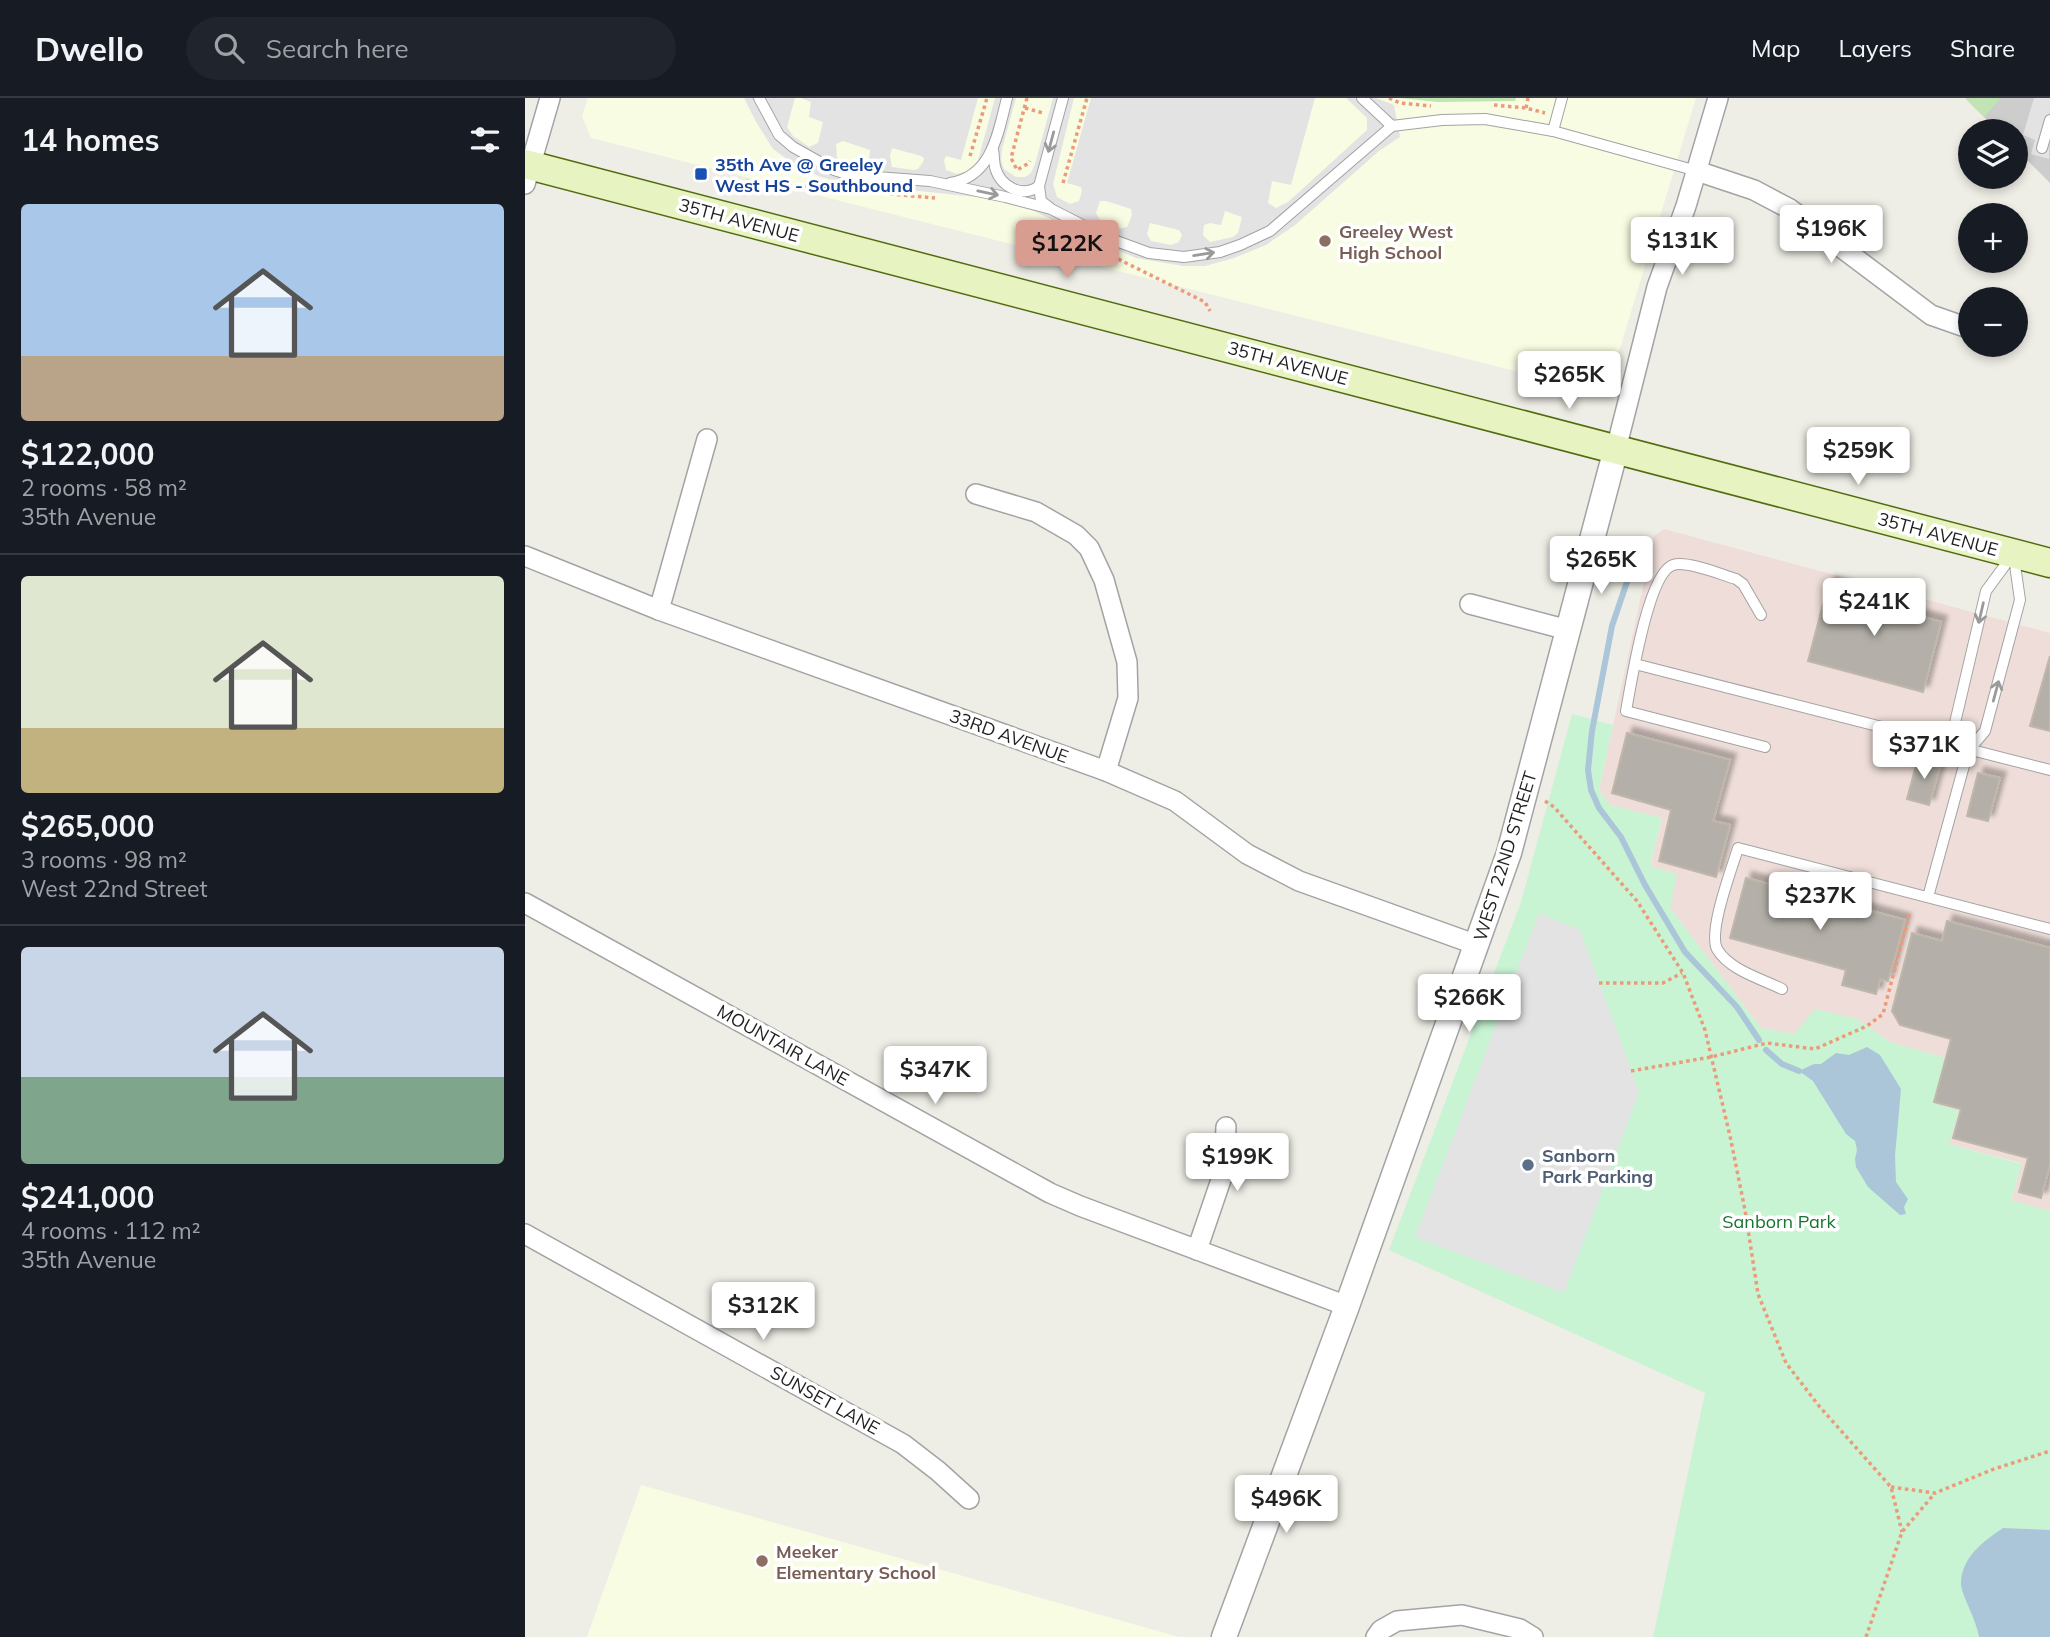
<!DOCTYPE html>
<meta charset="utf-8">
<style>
body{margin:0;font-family:Mulish,sans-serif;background:#20242c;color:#f1f3f6;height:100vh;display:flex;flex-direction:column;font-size:26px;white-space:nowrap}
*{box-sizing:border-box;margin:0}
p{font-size:23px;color:#9ea1a6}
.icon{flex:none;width:38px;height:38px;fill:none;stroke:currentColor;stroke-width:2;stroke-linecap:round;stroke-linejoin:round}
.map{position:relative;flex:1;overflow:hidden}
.side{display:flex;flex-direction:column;background:#171b24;width:525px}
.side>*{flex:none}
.controls{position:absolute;left:1433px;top:21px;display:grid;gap:14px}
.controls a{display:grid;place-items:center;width:70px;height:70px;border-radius:50%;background:#171b24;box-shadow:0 4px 10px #0003;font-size:35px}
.price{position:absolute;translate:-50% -60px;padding:0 16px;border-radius:7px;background:#fff;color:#222;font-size:23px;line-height:46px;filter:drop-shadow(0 2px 4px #0008)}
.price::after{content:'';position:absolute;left:50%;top:42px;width:21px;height:16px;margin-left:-10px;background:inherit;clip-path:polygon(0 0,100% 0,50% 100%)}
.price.on{background:#d89d90;color:#111}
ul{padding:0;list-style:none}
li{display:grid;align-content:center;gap:14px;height:371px;padding:0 21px}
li+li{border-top:2px solid #363941}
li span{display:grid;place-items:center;height:217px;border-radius:7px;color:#555}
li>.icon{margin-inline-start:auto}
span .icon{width:126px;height:126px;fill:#fffc;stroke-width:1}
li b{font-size:30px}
h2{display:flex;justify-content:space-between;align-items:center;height:84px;padding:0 21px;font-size:30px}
header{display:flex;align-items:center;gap:42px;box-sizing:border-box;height:98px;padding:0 35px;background:#171b24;border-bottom:2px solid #363941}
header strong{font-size:33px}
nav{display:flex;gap:38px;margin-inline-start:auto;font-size:24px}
.search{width:490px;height:63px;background:#20242c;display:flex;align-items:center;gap:18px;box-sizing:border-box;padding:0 24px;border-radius:38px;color:#9ea1a6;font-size:26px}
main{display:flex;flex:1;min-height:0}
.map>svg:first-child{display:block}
</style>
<header>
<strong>Dwello</strong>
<div class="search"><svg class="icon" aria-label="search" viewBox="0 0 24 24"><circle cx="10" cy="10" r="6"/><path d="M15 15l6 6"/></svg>Search here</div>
<nav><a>Map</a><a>Layers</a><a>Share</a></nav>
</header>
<main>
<section class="side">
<h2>14 homes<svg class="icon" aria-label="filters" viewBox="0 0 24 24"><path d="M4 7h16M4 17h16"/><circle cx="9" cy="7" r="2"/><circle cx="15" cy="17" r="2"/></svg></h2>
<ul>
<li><span style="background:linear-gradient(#a9c7e8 70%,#b9a48a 0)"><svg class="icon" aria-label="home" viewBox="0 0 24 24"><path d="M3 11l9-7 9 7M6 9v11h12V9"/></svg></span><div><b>$122,000</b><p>2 rooms · 58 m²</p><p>35th Avenue</p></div></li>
<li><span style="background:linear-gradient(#dfe7d0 70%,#c2b280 0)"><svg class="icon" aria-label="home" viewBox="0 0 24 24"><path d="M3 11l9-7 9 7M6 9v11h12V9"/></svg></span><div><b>$265,000</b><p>3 rooms · 98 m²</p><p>West 22nd Street</p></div></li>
<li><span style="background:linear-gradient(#c9d6e8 60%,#7fa58c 0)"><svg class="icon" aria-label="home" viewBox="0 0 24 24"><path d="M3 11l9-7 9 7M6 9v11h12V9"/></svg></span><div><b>$241,000</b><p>4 rooms · 112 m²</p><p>35th Avenue</p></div></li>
</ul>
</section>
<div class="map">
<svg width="1525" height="1539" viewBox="0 0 1525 1539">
<defs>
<filter id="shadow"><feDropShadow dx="6" dy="-6" stdDeviation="2" flood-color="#0004"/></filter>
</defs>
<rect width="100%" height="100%" fill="#efeee6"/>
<path fill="#eeddd8" d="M 1139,431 L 1525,535 L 1525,1113 L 1486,1103 L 1496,1065 L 1424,1046 L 1408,1005 L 1420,960 L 1365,944 L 1332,921 L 1269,936 L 1236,930 L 1145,810 L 1125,769 L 1137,721 L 1085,707 L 1074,692 L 1129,438 Z"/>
<g fill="#f7fce2">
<path d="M 63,0 L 1171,0 L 1081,296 L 66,40 L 57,18 Z"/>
<path d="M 116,1387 L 654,1539 L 62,1539 Z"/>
</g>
<path fill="#cdcdcd" d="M 1440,0 L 1525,0 L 1525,85 L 1491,51 L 1491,33 L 1473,33 Z"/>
<g fill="#c1e4b2">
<path d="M 875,0 L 991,0 L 990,3 L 913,4 Z"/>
<path d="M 1440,0 L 1476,0 L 1459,19 Z"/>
</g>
<path fill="#c8f4d4" d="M 1047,616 L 1088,627 L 1074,692 L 1085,707 L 1137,720 L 1125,768 L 1152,776 L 1145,810 L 1236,930 L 1269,936 L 1290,911 L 1332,921 L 1365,944 L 1420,960 L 1408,1005 L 1434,1013 L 1424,1046 L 1497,1066 L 1486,1102 L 1525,1113 L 1525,1539 L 1128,1539 L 1180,1295 L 864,1152 L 996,804 Z"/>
<g fill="#e3e3e3" fill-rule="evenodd">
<path d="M 219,0 L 270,0 L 262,29 L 268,38 L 284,49 L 293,45 L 298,24 L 284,19 L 286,4 L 276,0 L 453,0 L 436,62 L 421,58 L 419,62 L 421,72 L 432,76 L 442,73 L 452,66 L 470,0 L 491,0 L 477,51 L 476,62 L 479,71 L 491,79 L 500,79 L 506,75 L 510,66 L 528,0 L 549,0 L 528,86 L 532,99 L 545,106 L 554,103 L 557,93 L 556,89 L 542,85 L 566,0 L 790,0 L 766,87 L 747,83 L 743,105 L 751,110 L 763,104 L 842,32 L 842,20 L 821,0 L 851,0 L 869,7 L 875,39 L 854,53 L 770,127 L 741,147 L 709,160 L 680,168 L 658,168 L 611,160 L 568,142 L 501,109 L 480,102 L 318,85 L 296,79 L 270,67 L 248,51 L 230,22 ZM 318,43 L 345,52 L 344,63 L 334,67 L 321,65 L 312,60 L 311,46 ZM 367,50 L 396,58 L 399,60 L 398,64 L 393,71 L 389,72 L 367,69 L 365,58 ZM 575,103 L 581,103 L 606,111 L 607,117 L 602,129 L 592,131 L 575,122 L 571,115 ZM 700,113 L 717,119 L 713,135 L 708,139 L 685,144 L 678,137 L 679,127 L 685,125 L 696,127 ZM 625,125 L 654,132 L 657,137 L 654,144 L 646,147 L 626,143 L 622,136 Z"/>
<path d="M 1509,0 L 1525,0 L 1524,61 L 1506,56 L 1510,42 L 1498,37 Z"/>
<path d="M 1014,815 L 1055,832 L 1114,994 L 1039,1195 L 890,1139 Z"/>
</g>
<g fill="#abc6d8">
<path d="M 1342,949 L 1355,957 L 1376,991 L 1370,1058 L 1371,1084 L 1383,1101 L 1379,1109 L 1381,1116 L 1375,1117 L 1343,1089 L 1331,1069 L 1330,1061 L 1332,1052 L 1330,1043 L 1321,1036 L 1288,983 L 1274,973 L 1289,966 L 1296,966 L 1311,955 L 1324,957 Z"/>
<path d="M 1478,1430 L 1525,1432 L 1525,1539 L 1454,1539 C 1452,1523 1436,1496 1436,1486 C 1436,1459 1459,1443 1478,1430 Z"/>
</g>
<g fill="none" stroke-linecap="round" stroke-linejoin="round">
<g stroke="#abc6d8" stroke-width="6">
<path d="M 1107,469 L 1087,528 L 1067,633 L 1063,672 L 1066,692 L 1074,710 L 1096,739 L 1120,787 L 1160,854 L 1212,909 L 1234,942"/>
<path d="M 1241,952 L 1257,966 L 1274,973"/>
</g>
</g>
<g fill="#b4b0a9" stroke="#bfb7aa" stroke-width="2" filter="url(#shadow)">
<path d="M 1304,484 L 1381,504 L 1379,514 L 1416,524 L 1398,594 L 1283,563 Z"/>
<path d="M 1525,558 L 1525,633 L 1505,628 Z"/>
<path d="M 1102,635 L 1205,662 L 1188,723 L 1205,727 L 1191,779 L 1134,763 L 1146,712 L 1087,695 Z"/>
<path d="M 1393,660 L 1416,665 L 1404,707 L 1382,701 Z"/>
<path d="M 1453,675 L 1475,680 L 1463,723 L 1442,718 Z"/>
<path d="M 1221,780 L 1380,822 L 1363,883 L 1355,881 L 1351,896 L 1317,887 L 1321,872 L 1205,840 Z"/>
<path d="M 1422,823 L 1525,850 L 1525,1066 L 1516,1100 L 1494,1094 L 1503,1060 L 1428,1040 L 1436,1011 L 1409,1004 L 1426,941 L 1375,927 L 1367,913 L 1387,835 L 1417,843 Z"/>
</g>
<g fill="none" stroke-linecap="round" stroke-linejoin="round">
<g stroke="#a3a3a3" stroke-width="12">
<g id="service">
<path d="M 234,0 L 254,37 L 268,49 L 309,72 L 325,77 L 405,83 L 480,99 L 526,111 L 583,140 L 624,155 L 659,159 L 695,154 L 715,147 L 745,133 L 867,28 L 917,22 L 960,21 L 1028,33 L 1172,73"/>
<path d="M 837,0 L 867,28"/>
<path d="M 1028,33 L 1037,0"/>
<path d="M 1517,50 L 1525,22"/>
<path d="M 468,52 C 469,57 469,64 470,69 C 475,88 497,101 514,88"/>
<path d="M 425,85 C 467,79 473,35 482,0"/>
<path d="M 525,110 L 516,103 L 514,88 L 538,0"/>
<path d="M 1236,517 L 1218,486 L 1211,481 C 1197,477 1162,462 1148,467 C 1123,475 1106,586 1101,613 L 1240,649"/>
<path d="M 1110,566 L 1525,672"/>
<path d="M 1443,653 L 1429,629 L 1461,493 L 1486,459"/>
<path d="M 1403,799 L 1443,653 L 1460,633 L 1495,502 L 1489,460"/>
<path d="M 1257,891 C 1237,881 1204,872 1192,851 C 1183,833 1207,770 1213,750 L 1525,831"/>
</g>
</g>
<g stroke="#a3a3a3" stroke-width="22">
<g id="minor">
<path d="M 1172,73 L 1229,92 L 1265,111 L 1406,217 L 1446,231"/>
<path d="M 0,86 L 25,0"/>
<path d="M 1091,351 L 1132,189 L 1161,108 L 1193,0"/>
<path d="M 451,396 L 511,414 L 551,437 L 564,450 L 579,482 L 602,564 L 603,600 L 581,673"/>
<path d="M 0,458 L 134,512 L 581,673 L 650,703 L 722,756 L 774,783 L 952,847"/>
<path d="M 945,506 L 1043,532"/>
<path d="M 134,512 L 182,341"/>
<path d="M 0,805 L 525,1095 L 555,1108 L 822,1208"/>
<path d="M 0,1136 L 378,1346 L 413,1373 L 444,1401"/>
<path d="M 672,1152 L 699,1073 L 701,1029"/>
<path d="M 851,1539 L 856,1532 L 872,1523 L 937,1517 L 995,1531 L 1008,1539"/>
</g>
</g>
<g stroke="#a3a3a3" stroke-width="27">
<path id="tertiary" d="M 699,1539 L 822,1208 L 984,755 L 1091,351"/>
</g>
<g stroke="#516c10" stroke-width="31">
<path id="secondary" d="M 0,66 L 1525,465"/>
</g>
<g stroke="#ec9b7a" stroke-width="3.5" stroke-dasharray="3.5 3.5" stroke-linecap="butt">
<path d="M 502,0 L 486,60 L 492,72 L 504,65 L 505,63"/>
<path d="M 864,0 L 875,5 L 906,8"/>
<path d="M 969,7 L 1001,10 L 1020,15"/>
<path d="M 500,10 L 518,15"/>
<path d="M 1001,10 L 1003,0"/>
<path d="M 445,58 L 462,0"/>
<path d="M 538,85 L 562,0"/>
<path d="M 215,86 L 221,83 L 319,92"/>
<path d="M 365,96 L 410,100"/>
<path d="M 587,158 L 680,204 L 685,213"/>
<path d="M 1020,703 L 1029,709 L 1112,803 L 1158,875 L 1180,932 L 1205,1038 L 1220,1112 L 1233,1196 L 1261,1265 L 1294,1308 L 1366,1389 L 1377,1434"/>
<path d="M 1074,885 L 1138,885 L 1157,875"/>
<path d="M 1106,973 L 1186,959 L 1242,945 L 1290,951 L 1342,928 L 1358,916 L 1385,813"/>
<path d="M 1366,1389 L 1410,1395 L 1469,1371 L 1525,1353"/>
<path d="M 1341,1539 L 1377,1434 L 1410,1395"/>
</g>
<use href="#service" stroke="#fff" stroke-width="10"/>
<use href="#minor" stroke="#fff" stroke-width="19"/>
<use href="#tertiary" stroke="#fff" stroke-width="24"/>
<use href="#secondary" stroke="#e7f3c0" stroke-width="28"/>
</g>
<defs><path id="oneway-shaft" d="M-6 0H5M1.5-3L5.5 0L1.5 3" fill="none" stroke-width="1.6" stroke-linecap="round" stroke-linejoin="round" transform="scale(1.75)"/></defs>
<g stroke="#9a9a9a">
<use href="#oneway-shaft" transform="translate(526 44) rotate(105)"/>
<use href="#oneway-shaft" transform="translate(463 95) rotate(12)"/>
<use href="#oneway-shaft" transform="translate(679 156) rotate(-9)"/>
<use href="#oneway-shaft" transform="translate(1456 515) rotate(103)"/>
<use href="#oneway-shaft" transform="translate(1471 593) rotate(-75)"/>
</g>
<rect fill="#1a4fb4" stroke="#fff" stroke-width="2.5" x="169" y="69" width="14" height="14" rx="3.5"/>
<g fill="#8d6e63" stroke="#fff" stroke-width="2.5">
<circle cx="800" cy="143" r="7"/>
<circle cx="237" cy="1463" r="7"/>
</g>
<circle fill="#5c6f8a" stroke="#fff" stroke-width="2.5" cx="1003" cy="1067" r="7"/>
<g text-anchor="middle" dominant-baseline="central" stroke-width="7" stroke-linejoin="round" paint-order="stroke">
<g font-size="18" font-weight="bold" fill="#164399" stroke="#fff" text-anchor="start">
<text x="190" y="66">35th Ave @ Greeley<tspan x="190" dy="21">West HS - Southbound</tspan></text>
</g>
<g font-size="18" fill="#1f1f1f" stroke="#fff">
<text transform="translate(214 122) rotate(15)">35TH AVENUE</text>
<text transform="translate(763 265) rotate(15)">35TH AVENUE</text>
<text transform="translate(1413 436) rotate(15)">35TH AVENUE</text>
<text transform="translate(484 638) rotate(20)">33RD AVENUE</text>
<text transform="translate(980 758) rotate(-73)">WEST 22ND STREET</text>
<text transform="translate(258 947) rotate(29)">MOUNTAIR LANE</text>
<text transform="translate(300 1302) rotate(29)">SUNSET LANE</text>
</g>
<g font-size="18" font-weight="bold" fill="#785e54" stroke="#fff" text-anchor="start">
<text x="814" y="133">Greeley West<tspan x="814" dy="21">High School</tspan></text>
<text x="251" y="1453">Meeker<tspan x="251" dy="21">Elementary School</tspan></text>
</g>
<g font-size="18" font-weight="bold" fill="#4e5e75" stroke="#fff" text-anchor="start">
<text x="1017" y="1057">Sanborn<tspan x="1017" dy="21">Park Parking</tspan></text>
</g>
<g font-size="18" fill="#177430" stroke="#fff">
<text x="1254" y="1123">Sanborn Park</text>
</g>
</g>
</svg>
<div class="controls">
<a><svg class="icon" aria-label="layers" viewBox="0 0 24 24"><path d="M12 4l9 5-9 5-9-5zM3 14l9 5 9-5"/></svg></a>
<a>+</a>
<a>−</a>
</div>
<b class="price" style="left:1306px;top:167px">$196K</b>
<b class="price" style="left:1157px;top:179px">$131K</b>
<b class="price on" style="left:542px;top:182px">$122K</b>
<b class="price" style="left:1044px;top:313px">$265K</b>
<b class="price" style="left:1333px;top:389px">$259K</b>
<b class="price" style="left:1076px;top:498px">$265K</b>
<b class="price" style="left:1349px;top:540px">$241K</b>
<b class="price" style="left:1399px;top:683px">$371K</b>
<b class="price" style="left:1295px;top:834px">$237K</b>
<b class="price" style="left:944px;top:936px">$266K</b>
<b class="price" style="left:410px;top:1008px">$347K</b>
<b class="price" style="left:712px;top:1095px">$199K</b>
<b class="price" style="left:238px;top:1244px">$312K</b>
<b class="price" style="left:761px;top:1437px">$496K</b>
</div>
</main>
